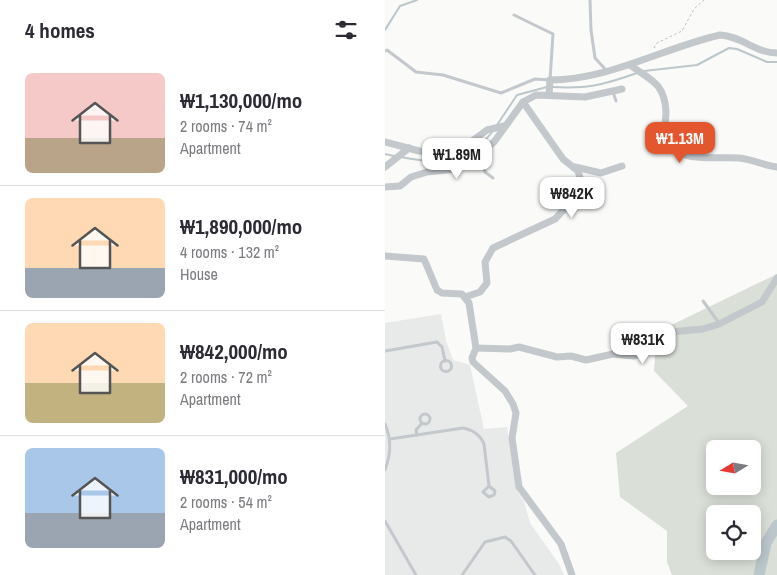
<!DOCTYPE html>
<meta charset="utf-8">
<style>
body{margin:0;font-family:"Archivo Narrow",sans-serif;background:#f2f2f3;color:#2b2b33;height:100vh;display:flex;flex-direction:column;font-size:19px;white-space:nowrap}
*{box-sizing:border-box;margin:0}
p{font-size:16px;color:#7c7c81}
.icon{flex:none;width:28px;height:28px;fill:none;stroke:currentColor;stroke-width:2;stroke-linecap:round;stroke-linejoin:round}
.map{position:relative;flex:1;overflow:hidden}
.sheet{display:flex;flex-direction:column;background:#fff;width:385px}
.sheet>*{flex:none}
.needle{width:32px;rotate:259deg}
.controls{position:absolute;left:321px;top:440px;display:grid;gap:10px}
.controls a{display:grid;place-items:center;width:55px;height:55px;border-radius:8px;background:#fff;box-shadow:0 2px 12px #0003;font-size:25px}
.price{position:absolute;translate:-50% -42px;padding:0 11px;border-radius:10px;background:#fff;color:#222;font-size:16px;line-height:32px;filter:drop-shadow(0 1px 2px #0008)}
.price::after{content:'';position:absolute;left:50%;top:30px;width:15px;height:11px;margin-left:-8px;background:inherit;clip-path:polygon(0 0,100% 0,50% 100%)}
.price.on{background:#e4572e;color:#fff}
ul{padding:0;list-style:none}
li{display:flex;align-items:center;gap:15px;height:125px;padding:0 25px}
li+li{border-top:1px solid #e1e1e2}
li span{display:grid;place-items:center;flex:none;width:140px;height:100px;border-radius:8px;color:#555}
li>.icon{margin-inline-start:auto}
span .icon{width:60px;height:60px;fill:#fffc;stroke-width:1}
li b{font-size:21px}
h2{display:flex;justify-content:space-between;align-items:center;height:60px;padding:0 25px;font-size:21px}
main{display:flex;flex:1;min-height:0}
.map>svg:first-child{display:block}
</style>
<main>
<section class="sheet">
<h2>4 homes<svg class="icon" aria-label="filters" viewBox="0 0 24 24"><path d="M4 7h16M4 17h16"/><circle cx="9" cy="7" r="2"/><circle cx="15" cy="17" r="2"/></svg></h2>
<ul>
<li><span style="background:linear-gradient(#f6c9c9 65%,#b9a48a 0)"><svg class="icon" aria-label="home" viewBox="0 0 24 24"><path d="M3 11l9-7 9 7M6 9v11h12V9"/></svg></span><div><b>₩1,130,000/mo</b><p>2 rooms · 74 m²</p><p>Apartment</p></div></li>
<li><span style="background:linear-gradient(#ffd9b3 70%,#9aa5b1 0)"><svg class="icon" aria-label="home" viewBox="0 0 24 24"><path d="M3 11l9-7 9 7M6 9v11h12V9"/></svg></span><div><b>₩1,890,000/mo</b><p>4 rooms · 132 m²</p><p>House</p></div></li>
<li><span style="background:linear-gradient(#ffd9b3 60%,#c2b280 0)"><svg class="icon" aria-label="home" viewBox="0 0 24 24"><path d="M3 11l9-7 9 7M6 9v11h12V9"/></svg></span><div><b>₩842,000/mo</b><p>2 rooms · 72 m²</p><p>Apartment</p></div></li>
<li><span style="background:linear-gradient(#a9c7e8 65%,#9aa5b1 0)"><svg class="icon" aria-label="home" viewBox="0 0 24 24"><path d="M3 11l9-7 9 7M6 9v11h12V9"/></svg></span><div><b>₩831,000/mo</b><p>2 rooms · 54 m²</p><p>Apartment</p></div></li>
</ul>
</section>
<div class="map">
<svg width="392" height="575" viewBox="0 0 392 575">
<rect width="100%" height="100%" fill="#fafaf8"/>
<path fill="#e8e9e9" d="M 56,314 L 61,341 L 68,360 L 85,365 L 99,429 L 122,427 L 132,491 L 139,501 L 145,523 L 174,564 L 179,575 L 0,575 L 0,323 Z"/>
<path fill="#dadfd7" fill-rule="evenodd" d="M 392,274 L 392,575 L 287,575 L 282,562 L 282,531 L 235,497 L 231,453 L 303,406 L 269,371 L 272,332 ZM 330,449 L 368,449 L 368,486 L 330,486 ZM 330,514 L 368,514 L 368,551 L 330,551 Z"/>
<g fill="none" stroke-linecap="round" stroke-linejoin="round">
<g stroke="#bbc7cb" stroke-width="2">
<path d="M 0,30 L 15,6 L 32,0"/>
<path d="M 259,71 L 312,65 L 344,48 L 352,49 L 382,62 L 392,62"/>
<path d="M 167,87 C 203,89 218,85 252,73"/>
<path d="M 112,125 L 132,95 L 162,87"/>
<path d="M 0,154 L 9,156"/>
<path d="M 16,157 C 55,165 82,164 108,131"/>
</g>
<path stroke="#bbc7cb" stroke-width="11" d="M 374,575 L 381,543 L 392,525"/>
<path stroke="#bbbfc2" stroke-width="1" stroke-dasharray="2.5 2.5" stroke-linecap="butt" d="M 269,48 L 272,43 L 297,31 L 309,9 L 319,0"/>
<g stroke="#c3c8cc" stroke-width="3">
<path d="M 205,0 L 206,30 L 210,58 L 221,70"/>
<path d="M 0,51 L 2,50 L 31,72 L 58,75 L 116,93 L 150,79 L 165,80 L 168,34 L 129,15"/>
<path d="M 228,92 L 231,101"/>
<path d="M 106,147 L 98,166 L 100,172 L 108,178"/>
<path d="M 318,301 L 334,323"/>
<path d="M 0,351 L 52,342 L 57,347 L 60,361"/>
<circle cx="61" cy="366" r="5.5"/>
<circle cx="40" cy="419" r="5"/>
<path d="M 0,424 C 7,440 6,454 0,470"/>
<path d="M 32,435 L 31,430 L 37,423"/>
<path d="M 5,439 L 78,428 C 88,430 95,434 99,444 L 104,486 L 110,491 L 109,495 L 104,497 L 98,492 L 104,486"/>
<path d="M 0,521 L 31,575"/>
<path d="M 77,575 L 100,542 L 120,537 L 126,541 L 150,575"/>
</g>
<g stroke="#c3c8cc" stroke-width="7">
<path d="M 245,65 C 265,80 279,82 281,111 C 281,120 279,129 279,138 C 293,165 330,156 354,158 C 366,159 378,165 392,167"/>
<path d="M 164,95 L 165,80 C 224,80 278,48 335,35 C 357,36 370,53 392,53"/>
<path d="M 0,142 L 34,151 L 65,153 L 79,147 L 102,130 L 119,126"/>
<path d="M 0,167 L 24,148"/>
<path d="M 190,167 L 216,173 L 237,166"/>
<path d="M 0,187 L 15,186 L 26,177 L 42,172 L 71,169 L 83,163 L 109,142 L 138,102 L 151,95 L 200,97 L 237,89"/>
<path d="M 0,256 L 39,259 L 52,290 L 57,293 L 77,294 L 84,303 L 91,348 L 87,358 L 88,362 L 120,391 L 128,404 L 131,413 L 127,438 L 134,487 L 176,544 L 187,575"/>
<path d="M 80,297 L 95,292 L 102,283 L 100,262 L 108,248 L 170,219 L 186,202 L 196,181 L 193,171 L 178,159 L 138,102"/>
<path d="M 91,348 L 125,349 L 134,347 L 172,357 L 186,356 L 201,360 L 228,354 L 249,356 L 260,352 L 274,333 L 318,329 L 334,324 L 377,302 L 392,278"/>
</g>
</g>
</svg>
<div class="controls">
<a><svg class="needle" viewBox="-14 -14 28 28"><path d="M0-13l5 13h-10z" fill="#e53935"/><path d="M0 13l5-13h-10z" fill="#7c7c81"/></svg></a>
<a><svg class="icon" aria-label="locate" viewBox="0 0 24 24"><circle cx="12" cy="12" r="6"/><path d="M12 2v4M12 18v4M2 12h4M18 12h4"/></svg></a>
</div>
<b class="price on" style="left:295px;top:164px">₩1.13M</b>
<b class="price" style="left:72px;top:180px">₩1.89M</b>
<b class="price" style="left:187px;top:219px">₩842K</b>
<b class="price" style="left:258px;top:365px">₩831K</b>
</div>
</main>
